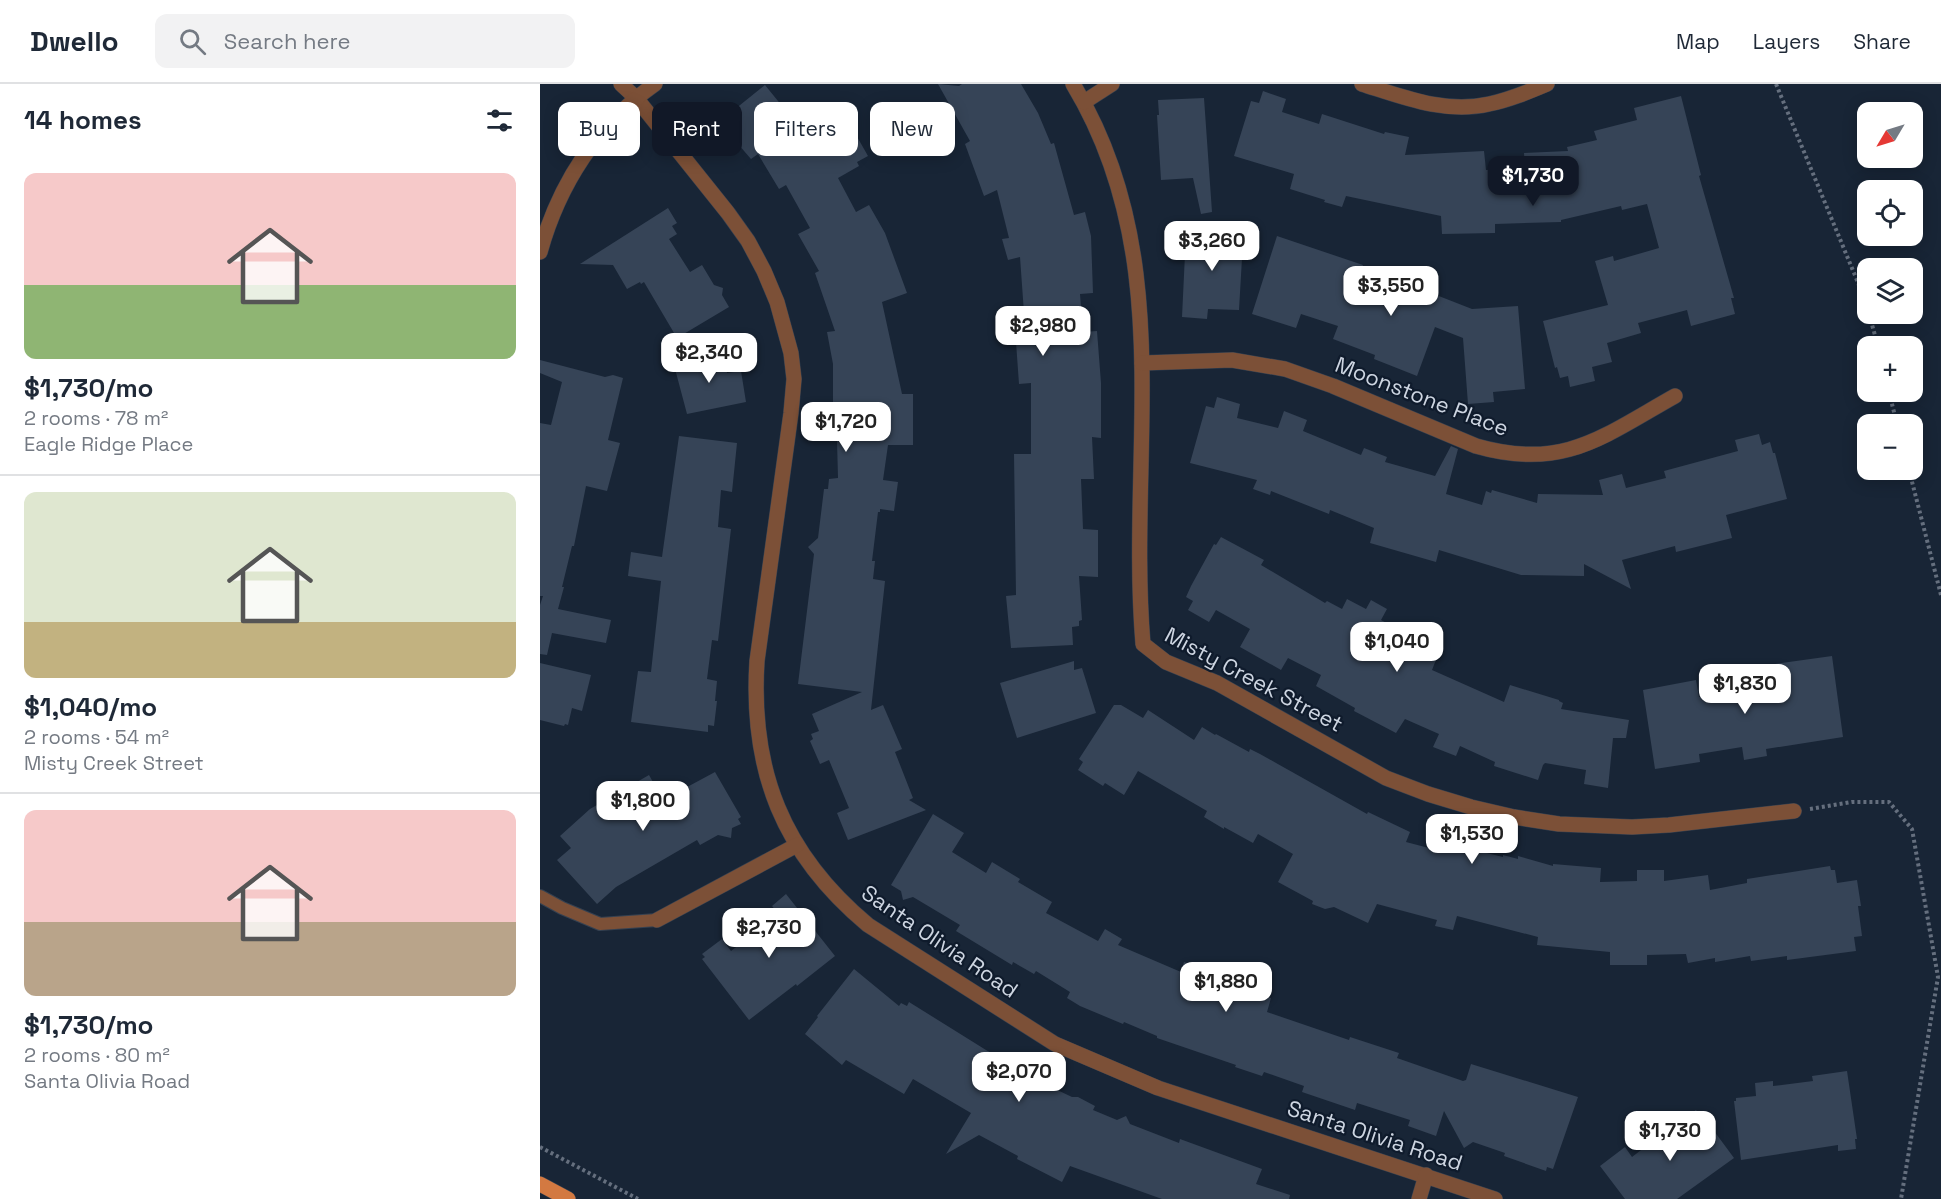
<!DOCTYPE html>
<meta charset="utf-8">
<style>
body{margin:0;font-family:"Space Grotesk",sans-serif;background:#f2f2f3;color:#1f2937;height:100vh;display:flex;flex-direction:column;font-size:22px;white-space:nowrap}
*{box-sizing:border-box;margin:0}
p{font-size:20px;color:#747a83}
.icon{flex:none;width:33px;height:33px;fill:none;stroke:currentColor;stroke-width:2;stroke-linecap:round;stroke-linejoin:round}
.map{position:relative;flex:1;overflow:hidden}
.drawer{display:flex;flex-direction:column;background:#fff;width:540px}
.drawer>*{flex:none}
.guide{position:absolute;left:18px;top:18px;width:570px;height:54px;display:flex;gap:12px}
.needle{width:39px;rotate:232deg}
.fabs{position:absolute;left:1317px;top:18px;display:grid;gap:12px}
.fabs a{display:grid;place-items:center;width:66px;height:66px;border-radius:12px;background:#fff;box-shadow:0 3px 15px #0003;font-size:30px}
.price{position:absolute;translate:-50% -51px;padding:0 14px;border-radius:12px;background:#fff;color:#222;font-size:20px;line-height:39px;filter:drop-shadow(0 2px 3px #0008)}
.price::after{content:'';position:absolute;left:50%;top:36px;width:18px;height:14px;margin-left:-9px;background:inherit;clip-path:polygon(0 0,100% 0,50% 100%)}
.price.active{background:#111827;color:#fff}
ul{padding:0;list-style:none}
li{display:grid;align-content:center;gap:12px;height:318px;padding:0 24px}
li+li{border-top:2px solid #e0e1e3}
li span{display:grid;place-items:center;height:186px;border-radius:12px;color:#555}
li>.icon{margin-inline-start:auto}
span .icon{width:108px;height:108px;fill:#fffc;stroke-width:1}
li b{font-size:26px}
h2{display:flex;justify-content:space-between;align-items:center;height:72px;padding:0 24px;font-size:26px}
.pill{padding:0 21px;border-radius:12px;background:#fff;box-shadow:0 3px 15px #0003;font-size:21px;line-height:54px}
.pill.active{background:#111827;color:#fff}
header{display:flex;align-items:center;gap:36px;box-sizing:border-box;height:84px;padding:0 30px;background:#fff;border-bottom:2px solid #e0e1e3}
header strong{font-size:28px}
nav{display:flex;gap:33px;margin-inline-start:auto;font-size:21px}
.search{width:420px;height:54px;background:#f2f2f3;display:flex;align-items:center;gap:15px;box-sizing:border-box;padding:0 21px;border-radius:12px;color:#747a83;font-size:22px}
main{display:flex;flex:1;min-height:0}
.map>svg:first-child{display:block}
</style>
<header>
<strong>Dwello</strong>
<div class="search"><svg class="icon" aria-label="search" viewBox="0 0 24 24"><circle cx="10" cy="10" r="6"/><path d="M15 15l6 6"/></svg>Search here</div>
<nav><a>Map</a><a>Layers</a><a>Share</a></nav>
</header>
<main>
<section class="drawer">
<h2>14 homes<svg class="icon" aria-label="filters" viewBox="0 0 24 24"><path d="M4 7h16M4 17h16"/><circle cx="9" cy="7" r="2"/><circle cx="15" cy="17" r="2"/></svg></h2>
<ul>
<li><span style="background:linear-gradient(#f6c9c9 60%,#8fb573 0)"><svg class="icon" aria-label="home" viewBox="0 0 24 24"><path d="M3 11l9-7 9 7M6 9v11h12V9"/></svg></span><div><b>$1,730/mo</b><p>2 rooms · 78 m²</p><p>Eagle Ridge Place</p></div></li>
<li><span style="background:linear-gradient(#dfe7d0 70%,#c2b280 0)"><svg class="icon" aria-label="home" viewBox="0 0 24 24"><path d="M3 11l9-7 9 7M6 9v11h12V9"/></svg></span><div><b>$1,040/mo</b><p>2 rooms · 54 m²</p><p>Misty Creek Street</p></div></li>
<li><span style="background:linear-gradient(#f6c9c9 60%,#b9a48a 0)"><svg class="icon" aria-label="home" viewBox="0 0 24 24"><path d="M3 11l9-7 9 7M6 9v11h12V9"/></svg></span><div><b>$1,730/mo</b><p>2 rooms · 80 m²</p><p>Santa Olivia Road</p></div></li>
</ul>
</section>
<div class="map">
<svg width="1401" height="1115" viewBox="0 0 1401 1115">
<rect width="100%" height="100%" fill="#182536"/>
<g fill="#364457">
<path d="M 398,0 L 419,2 L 422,0 L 481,0 L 498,29 L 511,60 L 514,59 L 534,131 L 545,128 L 551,152 L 553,209 L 540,210 L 543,248 L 557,247 L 561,299 L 561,354 L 552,353 L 554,395 L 541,395 L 543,445 L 558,446 L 558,493 L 539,492 L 542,536 L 539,537 L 539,542 L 532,543 L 533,561 L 471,564 L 466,512 L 476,511 L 474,370 L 491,370 L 491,299 L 479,300 L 475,244 L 485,243 L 480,173 L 468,176 L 462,155 L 469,154 L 457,106 L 444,112 L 425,60 L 430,57 Z"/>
<path d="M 225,1 L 268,54 L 307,35 L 328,72 L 317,78 L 319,82 L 298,94 L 316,128 L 329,121 L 345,149 L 367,209 L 342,218 L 362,310 L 373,310 L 373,361 L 348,361 L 343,396 L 358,398 L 354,427 L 340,425 L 340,428 L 338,428 L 332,477 L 335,477 L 333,495 L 345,497 L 331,626 L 343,621 L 362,665 L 355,668 L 373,714 L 369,716 L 386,726 L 308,756 L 297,729 L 309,724 L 289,676 L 280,680 L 270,657 L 273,655 L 271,650 L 279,647 L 272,630 L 322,608 L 258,600 L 274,470 L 268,463 L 278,454 L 284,405 L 288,405 L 289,395 L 298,394 L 297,356 L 290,356 L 290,337 L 291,331 L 293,331 L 293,280 L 287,248 L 295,247 L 275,189 L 279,187 L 258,150 L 270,144 L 246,101 L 239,105 L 218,70 L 211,75 L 179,38 Z"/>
<path d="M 723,7 L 746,15 L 742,28 L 779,40 L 782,30 L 844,50 L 845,48 L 869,53 L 865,71 L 944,67 L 946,86 L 985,84 L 984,69 L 1028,67 L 1027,63 L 1057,56 L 1054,47 L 1097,36 L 1094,24 L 1141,12 L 1161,91 L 1159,92 L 1194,214 L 1191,214 L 1195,230 L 1151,242 L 1147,226 L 1098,239 L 1101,249 L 1067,259 L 1072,278 L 1052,283 L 1055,297 L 1030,303 L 1028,292 L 1020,294 L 1017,283 L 1015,284 L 1003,237 L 1068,221 L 1055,177 L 1073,172 L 1074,177 L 1119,164 L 1107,120 L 1082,126 L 1081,122 L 1021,136 L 1021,138 L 955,140 L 955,149 L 902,150 L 901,132 L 806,112 L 802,123 L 784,118 L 785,116 L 750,105 L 754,90 L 694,72 L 711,17 L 719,19 Z"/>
<path d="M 664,14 L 672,128 L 661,130 L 653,94 L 621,96 L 617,31 L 619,31 L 618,16 Z"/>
<path d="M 128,124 L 137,139 L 132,142 L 137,150 L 129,155 L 150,188 L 162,181 L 174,201 L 183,204 L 182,211 L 189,223 L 137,254 L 104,198 L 101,200 L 100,198 L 87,205 L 73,181 L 40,180 Z"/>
<path d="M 674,139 L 695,140 L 694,157 L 703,157 L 699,226 L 668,225 L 667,235 L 642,233 L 646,149 L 670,150 Z"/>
<path d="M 737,152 L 823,181 L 821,189 L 861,203 L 863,198 L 932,225 L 978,222 L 985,305 L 953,308 L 954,318 L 928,320 L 923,254 L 895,243 L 877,292 L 834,275 L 835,271 L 793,255 L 798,242 L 761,230 L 756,244 L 712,230 Z"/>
<path d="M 182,269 L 187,289 L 201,287 L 206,318 L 147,330 L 134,281 Z"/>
<path d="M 0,276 L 65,293 L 73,291 L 83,294 L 68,356 L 80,359 L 67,407 L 46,402 L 34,462 L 32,462 L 22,503 L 24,503 L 18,525 L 71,536 L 66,559 L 12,549 L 7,571 L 0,570 L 0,521 L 3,512 L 0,512 L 0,339 L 11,341 L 22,298 L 0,289 Z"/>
<path d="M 677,313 L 700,320 L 697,334 L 738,344 L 744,327 L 767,336 L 763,347 L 821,371 L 824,364 L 847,373 L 845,378 L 895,392 L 911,362 L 918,365 L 906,410 L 942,421 L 946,407 L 951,409 L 952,406 L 997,419 L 998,410 L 1063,411 L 1059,396 L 1082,390 L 1086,404 L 1126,394 L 1124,387 L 1198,367 L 1195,356 L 1219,350 L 1222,361 L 1230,358 L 1233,369 L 1235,369 L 1247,415 L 1186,431 L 1192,454 L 1136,468 L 1135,462 L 1082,476 L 1091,505 L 1044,480 L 1044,492 L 981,491 L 899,466 L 896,478 L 830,459 L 834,444 L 790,426 L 789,430 L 731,407 L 730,411 L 713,405 L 717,396 L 650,379 L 666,322 L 674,324 Z"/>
<path d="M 139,352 L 197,359 L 192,408 L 181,406 L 178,443 L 191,445 L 178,557 L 172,556 L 167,595 L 177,597 L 175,617 L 177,617 L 174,642 L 168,641 L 168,648 L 91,638 L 98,587 L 111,588 L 121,497 L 88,492 L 91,468 L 122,473 Z"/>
<path d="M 681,453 L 724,476 L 721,481 L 785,519 L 787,517 L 802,525 L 807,515 L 826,525 L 831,516 L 847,525 L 841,536 L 899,568 L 892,586 L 964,618 L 970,601 L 1019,616 L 1019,617 L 1023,619 L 1021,625 L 1089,636 L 1086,654 L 1073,654 L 1068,704 L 1044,700 L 1046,686 L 1005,679 L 1003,681 L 998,696 L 954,682 L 955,678 L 920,662 L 916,672 L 893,663 L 899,650 L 865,635 L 856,649 L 814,627 L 815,624 L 776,602 L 781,591 L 748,574 L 741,586 L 700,563 L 710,545 L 676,526 L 669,538 L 648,526 L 653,517 L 646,513 L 651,502 L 674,460 L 676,461 Z"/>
<path d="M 1292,572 L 1303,653 L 1226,665 L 1227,672 L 1204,676 L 1202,663 L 1159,670 L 1160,678 L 1115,685 L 1103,606 L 1156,596 L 1159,613 L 1238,600 L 1235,580 Z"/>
<path d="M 534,577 L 534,586 L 542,584 L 556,629 L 477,654 L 460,599 Z"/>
<path d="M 0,579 L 51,591 L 42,627 L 32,624 L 28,641 L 25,640 L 24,642 L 0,636 Z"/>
<path d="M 574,621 L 581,621 L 603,634 L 608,626 L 654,656 L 662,643 L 675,651 L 676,650 L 709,668 L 710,665 L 720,670 L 827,730 L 828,728 L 870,748 L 866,758 L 908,769 L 910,760 L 963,773 L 963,771 L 978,775 L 978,772 L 1013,782 L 1013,780 L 1061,784 L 1060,798 L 1097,797 L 1097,786 L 1124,786 L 1124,797 L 1168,791 L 1170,806 L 1207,799 L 1207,795 L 1290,782 L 1291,786 L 1295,786 L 1297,799 L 1317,796 L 1321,822 L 1318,822 L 1322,852 L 1314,853 L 1316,867 L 1247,876 L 1247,872 L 1211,877 L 1210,872 L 1175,878 L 1175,874 L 1148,879 L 1146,870 L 1107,871 L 1107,881 L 1070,881 L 1070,868 L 997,861 L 998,853 L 917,832 L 913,846 L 895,842 L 897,836 L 837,820 L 828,839 L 794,823 L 785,825 L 772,820 L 773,817 L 738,798 L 753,770 L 718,750 L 713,759 L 684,743 L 684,745 L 664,733 L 667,727 L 598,687 L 584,711 L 565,699 L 563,702 L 538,686 L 543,678 L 539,675 Z"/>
<path d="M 175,688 L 201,733 L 198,735 L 201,740 L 192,744 L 191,754 L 178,751 L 160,761 L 157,756 L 76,803 L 57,820 L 17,776 L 31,764 L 20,752 L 50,725 L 109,691 L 123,716 Z"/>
<path d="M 393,730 L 424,749 L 412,768 L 446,789 L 452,778 L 480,795 L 478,798 L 512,818 L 506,829 L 558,857 L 565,845 L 582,855 L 578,861 L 641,888 L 644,878 L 674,888 L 672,894 L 731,914 L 727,928 L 809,956 L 810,953 L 859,969 L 857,974 L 923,997 L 926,996 L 931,980 L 1038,1013 L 1013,1085 L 1007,1083 L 1006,1087 L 964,1072 L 965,1069 L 933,1058 L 924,1064 L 904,1027 L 896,1052 L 868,1042 L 870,1036 L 817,1019 L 815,1026 L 762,1008 L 764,1002 L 724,988 L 722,992 L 695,983 L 696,981 L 617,954 L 617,952 L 584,938 L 583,940 L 540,922 L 527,914 L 530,908 L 496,887 L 494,890 L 473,878 L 472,881 L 416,847 L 420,841 L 373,813 L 363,816 L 361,807 L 351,801 Z"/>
<path d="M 246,810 L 295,872 L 257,902 L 256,900 L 209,936 L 162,875 L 165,873 L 162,870 L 182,855 L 191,867 L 231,836 L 229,833 L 236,827 L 232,822 Z"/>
<path d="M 314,885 L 359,922 L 361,919 L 367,922 L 369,918 L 446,966 L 477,983 L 481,981 L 485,991 L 513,1005 L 513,1004 L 532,1013 L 538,1013 L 555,1022 L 553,1026 L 577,1036 L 586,1032 L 590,1040 L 639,1059 L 640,1055 L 722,1085 L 716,1100 L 750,1111 L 749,1115 L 622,1115 L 530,1082 L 522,1098 L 477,1075 L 478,1072 L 439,1051 L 406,1070 L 431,1029 L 373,995 L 364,1010 L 306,976 L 302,981 L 265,950 L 278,933 L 277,932 Z"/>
<path d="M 1307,987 L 1317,1055 L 1315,1055 L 1316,1065 L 1298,1067 L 1298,1061 L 1201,1076 L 1194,1017 L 1196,1017 L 1196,1014 L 1216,1012 L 1215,999 L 1233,997 L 1233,1002 L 1273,997 L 1272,992 Z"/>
<path d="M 1156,1026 L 1158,1029 L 1160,1028 L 1194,1074 L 1137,1115 L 1085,1115 L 1060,1082 L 1085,1063 L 1092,1073 L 1139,1037 L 1140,1038 Z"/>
</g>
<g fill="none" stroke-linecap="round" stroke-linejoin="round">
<g stroke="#354151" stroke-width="14">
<path id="service" d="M 0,812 L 22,824 L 60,840 L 117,836"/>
</g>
<g stroke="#354151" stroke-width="16">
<g id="minor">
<path d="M 81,0 L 96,14 L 188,129 L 208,157 L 224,187 L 237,218 L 251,269 L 254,295 L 251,329 L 217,577 C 210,687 243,770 328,841 L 515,960 L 618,1004 L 955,1115"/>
<path d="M 533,0 C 639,175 587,369 603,560 L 626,578 L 677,599 L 846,694 L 888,710 L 931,723 L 974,733 L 1019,740 L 1092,743 L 1129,741 L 1254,727"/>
<path d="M 822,0 C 863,13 905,30 949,20 C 969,16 988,8 1007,0"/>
<path d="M 544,18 L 572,0"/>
<path d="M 0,168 C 19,100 57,41 115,0"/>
<path d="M 602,279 L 692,276 L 745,285 L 793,302 L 936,362 C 1023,387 1062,353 1135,312"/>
<path d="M 117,836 L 257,761"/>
<path d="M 879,1115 L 886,1091"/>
</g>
</g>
<g stroke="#354151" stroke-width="16">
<path id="primary" d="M 0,1100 L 28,1115"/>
</g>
<g stroke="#656f7e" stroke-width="4" stroke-dasharray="3 3" stroke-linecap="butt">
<path d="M 1236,0 L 1328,223"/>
<path d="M 1329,230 L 1338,262"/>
<path d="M 1349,308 L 1357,340"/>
<path d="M 1369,386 L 1401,511"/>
<path d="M 1270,725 L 1312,718 L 1349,718 L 1372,745 L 1398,893 L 1361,1115"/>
<path d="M 0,1063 L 98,1115"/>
</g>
<use href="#service" stroke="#7c5037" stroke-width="12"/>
<use href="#minor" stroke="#7c5037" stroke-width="15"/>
<use href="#primary" stroke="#d37941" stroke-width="15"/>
</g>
<g text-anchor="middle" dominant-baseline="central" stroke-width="4.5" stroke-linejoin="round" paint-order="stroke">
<g font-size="22" fill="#cdd5e1" stroke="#0f1b2c">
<text transform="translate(882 312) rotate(21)">Moonstone Place</text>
<text transform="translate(714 595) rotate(28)">Misty Creek Street</text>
<text transform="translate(400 857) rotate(34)">Santa Olivia Road</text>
<text transform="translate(835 1051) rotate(18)">Santa Olivia Road</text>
</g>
</g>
</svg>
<div class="fabs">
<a><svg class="needle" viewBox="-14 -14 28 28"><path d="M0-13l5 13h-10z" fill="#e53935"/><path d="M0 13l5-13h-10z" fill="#747a83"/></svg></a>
<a><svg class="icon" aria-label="locate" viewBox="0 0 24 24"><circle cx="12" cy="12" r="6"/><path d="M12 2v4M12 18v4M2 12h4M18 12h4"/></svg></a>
<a><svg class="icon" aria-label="layers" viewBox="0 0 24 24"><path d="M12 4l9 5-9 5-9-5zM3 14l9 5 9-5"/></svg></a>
<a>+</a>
<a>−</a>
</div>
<b class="price active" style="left:993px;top:123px">$1,730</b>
<b class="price" style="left:672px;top:188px">$3,260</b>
<b class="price" style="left:851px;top:233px">$3,550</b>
<b class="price" style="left:503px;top:273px">$2,980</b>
<b class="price" style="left:169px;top:300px">$2,340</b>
<b class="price" style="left:306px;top:369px">$1,720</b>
<b class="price" style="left:857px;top:589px">$1,040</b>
<b class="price" style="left:1205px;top:631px">$1,830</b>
<b class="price" style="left:103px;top:748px">$1,800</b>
<b class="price" style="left:932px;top:781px">$1,530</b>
<b class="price" style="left:229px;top:875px">$2,730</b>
<b class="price" style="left:686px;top:929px">$1,880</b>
<b class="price" style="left:479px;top:1019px">$2,070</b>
<b class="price" style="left:1130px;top:1078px">$1,730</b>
<div class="guide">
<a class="pill">Buy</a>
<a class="pill active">Rent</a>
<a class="pill">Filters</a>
<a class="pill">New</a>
</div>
</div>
</main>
